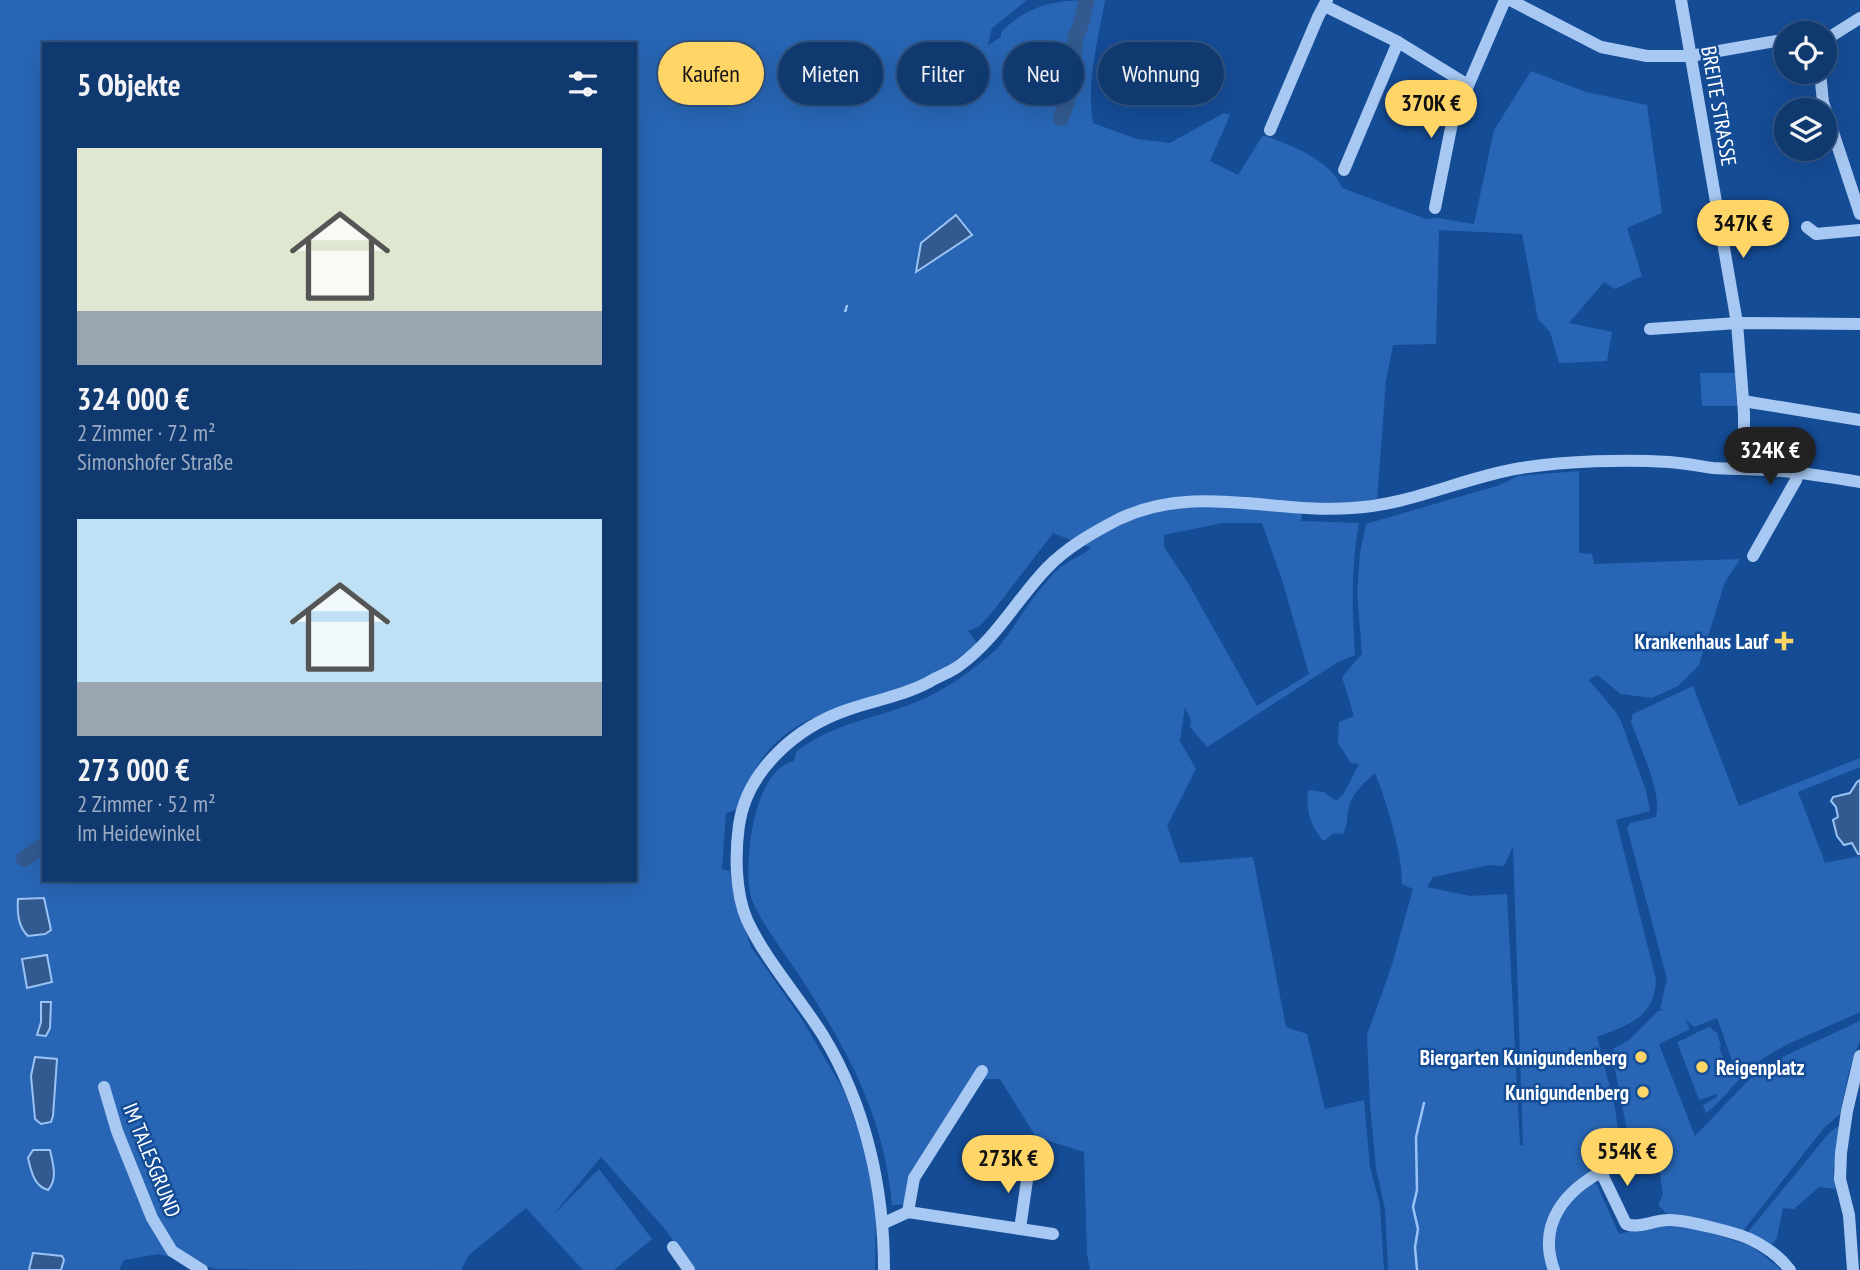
<!DOCTYPE html>
<html lang="de">
<meta charset="utf-8">
<style>
body{margin:0;font-family:"PT Sans Narrow",sans-serif;background:#194075;color:#f1f3f6;height:100vh;display:flex;flex-direction:column;font-size:26px;white-space:nowrap}
*{box-sizing:border-box;margin:0}
p{font-size:23px;color:#9cacc3}
.icon{flex:none;width:38px;height:38px;fill:none;stroke:currentColor;stroke-width:2;stroke-linecap:round;stroke-linejoin:round}
.map{position:relative;flex:1;overflow:hidden}
.panel{position:absolute;left:42px;top:42px;width:595px;height:840px;display:flex;flex-direction:column;background:#103970;border-radius:0px;box-shadow:0 7px 28px #0002,0 0 0 2px #305383}
.panel>*{flex:none}
.hud{position:absolute;left:658px;top:42px;width:665px;height:63px;display:flex;gap:14px}
.buttons{position:absolute;left:1774px;top:21px;display:grid;gap:14px}
.buttons a{display:grid;place-items:center;width:63px;height:63px;border-radius:50%;background:#103970;box-shadow:0 7px 28px #0002,0 0 0 2px #305383;font-size:35px}
.price{position:absolute;translate:-50% -60px;padding:0 16px;border-radius:24px;background:#ffd567;color:#111;font-size:23px;line-height:46px;filter:drop-shadow(0 2px 4px #0008)}
.price::after{content:'';position:absolute;left:50%;top:42px;width:21px;height:16px;margin-left:-10px;background:inherit;clip-path:polygon(0 0,100% 0,50% 100%)}
.price.on{background:#222;color:#fff}
ul{padding:0;list-style:none}
li{display:grid;align-content:center;gap:14px;height:371px;padding:0 35px}
li span{display:grid;place-items:center;height:217px;border-radius:0px;color:#555}
li>.icon{margin-inline-start:auto}
span .icon{width:126px;height:126px;fill:#fffc;stroke-width:1}
li b{font-size:30px}
h2{display:flex;justify-content:space-between;align-items:center;height:84px;padding:0 35px;font-size:30px}
.tag{padding:0 24px;border-radius:32px;background:#103970;box-shadow:0 7px 28px #0002,0 0 0 2px #305383;font-size:24px;line-height:63px}
.tag.on{background:#ffd567;color:#111}
.map>svg:first-child{display:block}
</style>
<div class="map">
<svg width="1860" height="1270" viewBox="0 0 1860 1270">
<rect width="100%" height="100%" fill="#154c96"/>
<g fill="#2866b5" fill-rule="evenodd">
<path d="M 0,0 L 1027,0 L 992,28 L 988,45 L 1001,37 L 1001,32 C 1034,0 1062,0 1105,0 C 1098,40 1086,82 1093,123 L 1137,139 L 1170,143 L 1224,113 L 1230,115 L 1210,161 L 1238,175 L 1263,135 C 1290,145 1331,160 1342,188 L 1426,219 L 1438,218 L 1474,224 L 1494,130 L 1531,71 L 1586,92 L 1647,105 L 1662,213 L 1627,228 L 1642,276 L 1615,289 L 1604,282 L 1569,323 L 1612,332 L 1607,361 L 1559,363 L 1550,332 L 1538,319 L 1522,234 L 1439,230 L 1436,344 L 1393,345 L 1386,381 L 1377,501 L 1339,503 L 1303,502 L 1301,521 L 1359,523 C 1351,568 1352,610 1355,655 L 1338,662 L 1207,747 L 1190,727 L 1191,720 L 1185,707 L 1180,741 L 1196,769 L 1167,826 L 1180,863 L 1253,857 L 1286,1027 L 1307,1034 L 1325,1109 L 1364,1100 L 1370,1167 L 1380,1205 L 1384,1270 L 1090,1270 L 1087,1254 L 1084,1152 L 1036,1137 L 1000,1079 L 981,1079 L 911,1177 L 909,1204 L 892,1205 C 884,1115 847,1049 799,975 C 787,956 754,914 750,893 C 744,859 754,769 794,761 L 796,752 C 832,723 875,719 916,702 C 947,690 973,670 998,648 C 1017,623 1033,595 1055,572 C 1066,561 1079,558 1091,548 L 1053,533 L 994,610 L 980,626 L 968,631 L 977,643 C 960,658 941,671 919,681 C 865,705 796,707 760,762 C 750,777 744,794 737,810 L 726,813 L 722,869 L 730,871 L 734,896 L 751,947 L 803,1021 L 844,1091 L 863,1143 L 876,1207 L 875,1270 L 695,1270 L 664,1228 L 601,1157 L 552,1216 L 599,1169 L 652,1239 L 614,1270 L 583,1270 L 526,1208 L 469,1255 L 461,1270 L 217,1269 L 158,1254 L 124,1260 L 119,1270 L 0,1270 ZM 44,44 L 635,44 L 635,880 L 44,880 ZM 1222,523 L 1262,523 L 1283,583 L 1309,674 L 1257,706 L 1188,583 L 1164,547 L 1164,535 Z"/>
<path d="M 1700,373 L 1735,373 L 1737,406 L 1702,406 Z"/>
<path d="M 1579,471 L 1579,553 L 1592,554 L 1594,564 L 1740,559 L 1725,582 L 1699,665 L 1678,686 L 1652,698 L 1621,694 L 1597,675 L 1589,680 L 1615,711 L 1621,721 L 1646,791 L 1650,811 L 1616,820 L 1656,980 C 1654,1018 1630,1024 1597,1037 L 1615,1108 L 1622,1155 L 1551,1218 L 1552,1270 L 1388,1270 L 1385,1209 L 1376,1168 L 1370,1105 L 1367,1035 L 1391,968 L 1413,889 L 1402,884 C 1403,856 1386,799 1375,773 C 1366,781 1352,793 1349,806 C 1346,818 1349,821 1343,834 L 1334,833 L 1323,841 C 1310,824 1306,811 1308,790 L 1324,792 L 1336,801 L 1344,793 L 1359,764 L 1351,763 L 1338,743 L 1339,722 L 1354,716 L 1342,677 L 1362,654 L 1357,592 L 1360,553 L 1366,524 L 1500,485 L 1518,476 ZM 1513,846 L 1523,1146 L 1520,1145 L 1507,894 L 1470,896 L 1427,887 L 1433,877 L 1489,865 L 1504,866 Z"/>
<path d="M 1693,686 L 1739,806 L 1860,758 L 1860,767 L 1798,792 L 1825,863 L 1860,856 L 1860,1012 C 1831,1026 1781,1044 1757,1063 C 1738,1078 1725,1098 1706,1113 L 1703,1105 L 1717,1097 L 1717,1094 L 1720,1093 L 1699,1100 L 1677,1042 C 1689,1038 1697,1031 1710,1027 L 1717,1033 L 1721,1046 L 1719,1048 L 1731,1075 L 1735,1069 L 1717,1018 L 1694,1027 L 1685,1019 L 1690,1029 L 1659,1044 L 1695,1136 L 1761,1067 L 1860,1021 L 1860,1040 L 1849,1071 L 1840,1114 L 1824,1128 L 1742,1232 L 1668,1215 L 1658,1205 L 1663,1195 L 1657,1152 L 1632,1155 L 1613,1060 L 1614,1048 L 1628,1041 L 1658,1011 L 1665,1010 L 1660,1009 L 1667,979 L 1627,828 L 1630,823 L 1656,817 C 1663,794 1639,745 1631,722 L 1633,714 Z"/>
<path d="M 1840,1125 L 1833,1173 L 1837,1189 L 1819,1187 L 1794,1209 L 1783,1208 L 1777,1238 L 1771,1246 L 1748,1232 L 1829,1133 Z"/>
<path d="M 1593,1181 L 1597,1185 L 1619,1234 L 1662,1224 L 1686,1225 L 1751,1246 L 1782,1270 L 1558,1270 C 1554,1248 1549,1219 1567,1201 C 1574,1194 1585,1188 1593,1181 Z"/>
</g>
<g fill="#325a90" stroke="#99c2f5" stroke-width="2">
<path d="M 956,215 L 972,235 L 916,272 L 921,243 Z"/>
<path d="M 1860,780 L 1860,854 L 1858,854 L 1852,843 L 1844,845 L 1837,836 L 1833,820 L 1838,817 L 1836,807 L 1831,801 L 1833,797 L 1850,793 L 1857,782 Z"/>
<path d="M 44,898 L 51,930 L 45,934 L 28,936 C 18,927 17,912 18,899 Z"/>
<path d="M 47,955 L 52,982 L 27,988 L 22,959 Z"/>
<path d="M 41,1002 L 51,1002 L 50,1028 L 46,1036 L 37,1035 L 41,1022 Z"/>
<path d="M 35,1057 L 57,1059 L 53,1116 L 51,1122 L 41,1124 L 35,1119 L 31,1076 Z"/>
<path d="M 33,1150 L 50,1150 C 53,1164 58,1179 48,1190 C 34,1186 31,1171 28,1158 Z"/>
<path d="M 33,1253 L 62,1256 L 64,1260 L 61,1270 L 29,1270 Z"/>
</g>
<g fill="none" stroke-linecap="round" stroke-linejoin="round">
<g stroke="#99c2f5" stroke-width="2.5">
<path d="M 846,308 L 847,306"/>
<path d="M 845,311 L 846,310"/>
<path d="M 1417,1270 L 1415,1247 L 1418,1229 L 1413,1207 L 1417,1190 L 1416,1137 L 1424,1103"/>
</g>
<g stroke="#325a90" stroke-width="16">
<path d="M 1061,118 L 1067,101 L 1076,35 C 1083,26 1083,11 1087,0"/>
<path d="M 24,859 L 44,845"/>
</g>
<g stroke="#a7c8f2" stroke-width="12">
<path d="M 1510,0 L 1601,47 L 1647,56 L 1690,56 L 1787,39"/>
<path d="M 1681,0 L 1737,323 L 1744,413 L 1744,469"/>
<path d="M 1325,6 L 1398,42 L 1468,85"/>
<path d="M 1825,40 L 1860,18"/>
<path d="M 1820,72 L 1823,102 L 1860,214"/>
<path d="M 1270,130 L 1318,17 L 1327,0"/>
<path d="M 1344,170 L 1398,42"/>
<path d="M 1435,208 L 1452,123 L 1505,0"/>
<path d="M 1807,227 L 1816,234 L 1860,230"/>
<path d="M 1650,329 L 1737,323 L 1860,324"/>
<path d="M 1743,401 L 1860,420"/>
<path d="M 1753,556 L 1796,480 L 1798,473"/>
<path d="M 104,1087 L 117,1131 L 152,1218 L 172,1251 L 202,1270"/>
<path d="M 1601,1172 L 1626,1224 C 1640,1229 1653,1220 1668,1220 C 1683,1219 1738,1233 1752,1240 C 1766,1247 1781,1258 1790,1270"/>
<path d="M 908,1212 L 914,1178 L 982,1071"/>
<path d="M 884,1223 L 908,1212 L 1053,1234"/>
<path d="M 1020,1229 L 1029,1166"/>
<path d="M 673,1247 L 689,1270"/>
<path d="M 884,1270 C 884,1189 866,1107 824,1037 C 800,998 766,961 747,920 C 735,892 735,854 739,825 C 747,770 797,727 847,710 C 875,700 903,696 929,682 C 939,676 951,672 960,665 C 996,639 1017,599 1047,568 C 1067,547 1094,532 1119,519 C 1194,483 1274,514 1352,508 C 1411,505 1464,477 1521,468 C 1566,461 1624,459 1669,462 C 1684,463 1698,466 1713,468 C 1730,469 1747,469 1765,470 C 1797,471 1828,477 1860,482"/>
<path d="M 1554,1270 C 1537,1224 1565,1190 1605,1170 C 1612,1166 1621,1160 1630,1159 C 1640,1158 1652,1160 1663,1159"/>
<path d="M 1853,1270 L 1849,1215 L 1840,1179 L 1841,1153 L 1847,1111 L 1860,1056"/>
</g>
</g>
<g fill="#ffd567" stroke="#154c96" stroke-width="2.5">
<path d="M1780.5 630.5h7v7h7v7h-7v7h-7v-7h-7v-7h7z"/>
<circle cx="1641" cy="1057" r="7"/>
<circle cx="1702" cy="1067" r="7"/>
<circle cx="1643" cy="1092" r="7"/>
</g>
<g text-anchor="middle" dominant-baseline="central" stroke-width="5" stroke-linejoin="round" paint-order="stroke">
<g font-size="21" fill="#fff" stroke="#154c96">
<text transform="translate(1719 106) rotate(80)">BREITE STRASSE</text>
<text transform="translate(152 1160) rotate(68)">IM TALESGRUND</text>
</g>
<g font-size="21" font-weight="bold" fill="#fff" stroke="#154c96" text-anchor="end">
<text x="1768" y="641">Krankenhaus Lauf</text>
<text x="1627" y="1057">Biergarten Kunigundenberg</text>
<text x="1716" y="1067" text-anchor="start">Reigenplatz</text>
<text x="1629" y="1092">Kunigundenberg</text>
</g>
</g>
</svg>
<div class="buttons">
<a><svg class="icon" aria-label="locate" viewBox="0 0 24 24"><circle cx="12" cy="12" r="6"/><path d="M12 2v4M12 18v4M2 12h4M18 12h4"/></svg></a>
<a><svg class="icon" aria-label="layers" viewBox="0 0 24 24"><path d="M12 4l9 5-9 5-9-5zM3 14l9 5 9-5"/></svg></a>
</div>
<b class="price" style="left:1431px;top:140px">370K €</b>
<b class="price" style="left:1743px;top:260px">347K €</b>
<b class="price on" style="left:1770px;top:487px">324K €</b>
<b class="price" style="left:1627px;top:1188px">554K €</b>
<b class="price" style="left:1008px;top:1195px">273K €</b>
<div class="hud">
<a class="tag on">Kaufen</a>
<a class="tag">Mieten</a>
<a class="tag">Filter</a>
<a class="tag">Neu</a>
<a class="tag">Wohnung</a>
</div>
<section class="panel">
<h2>5 Objekte<svg class="icon" aria-label="filters" viewBox="0 0 24 24"><path d="M4 7h16M4 17h16"/><circle cx="9" cy="7" r="2"/><circle cx="15" cy="17" r="2"/></svg></h2>
<ul>
<li><span style="background:linear-gradient(#dfe7d0 75%,#9aa5b1 0)"><svg class="icon" aria-label="home" viewBox="0 0 24 24"><path d="M3 11l9-7 9 7M6 9v11h12V9"/></svg></span><div><b>324 000 €</b><p>2 Zimmer · 72 m²</p><p>Simonshofer Straße</p></div></li>
<li><span style="background:linear-gradient(#bfe0f5 75%,#9aa5b1 0)"><svg class="icon" aria-label="home" viewBox="0 0 24 24"><path d="M3 11l9-7 9 7M6 9v11h12V9"/></svg></span><div><b>273 000 €</b><p>2 Zimmer · 52 m²</p><p>Im Heidewinkel</p></div></li>
</ul>
</section>
</div>
